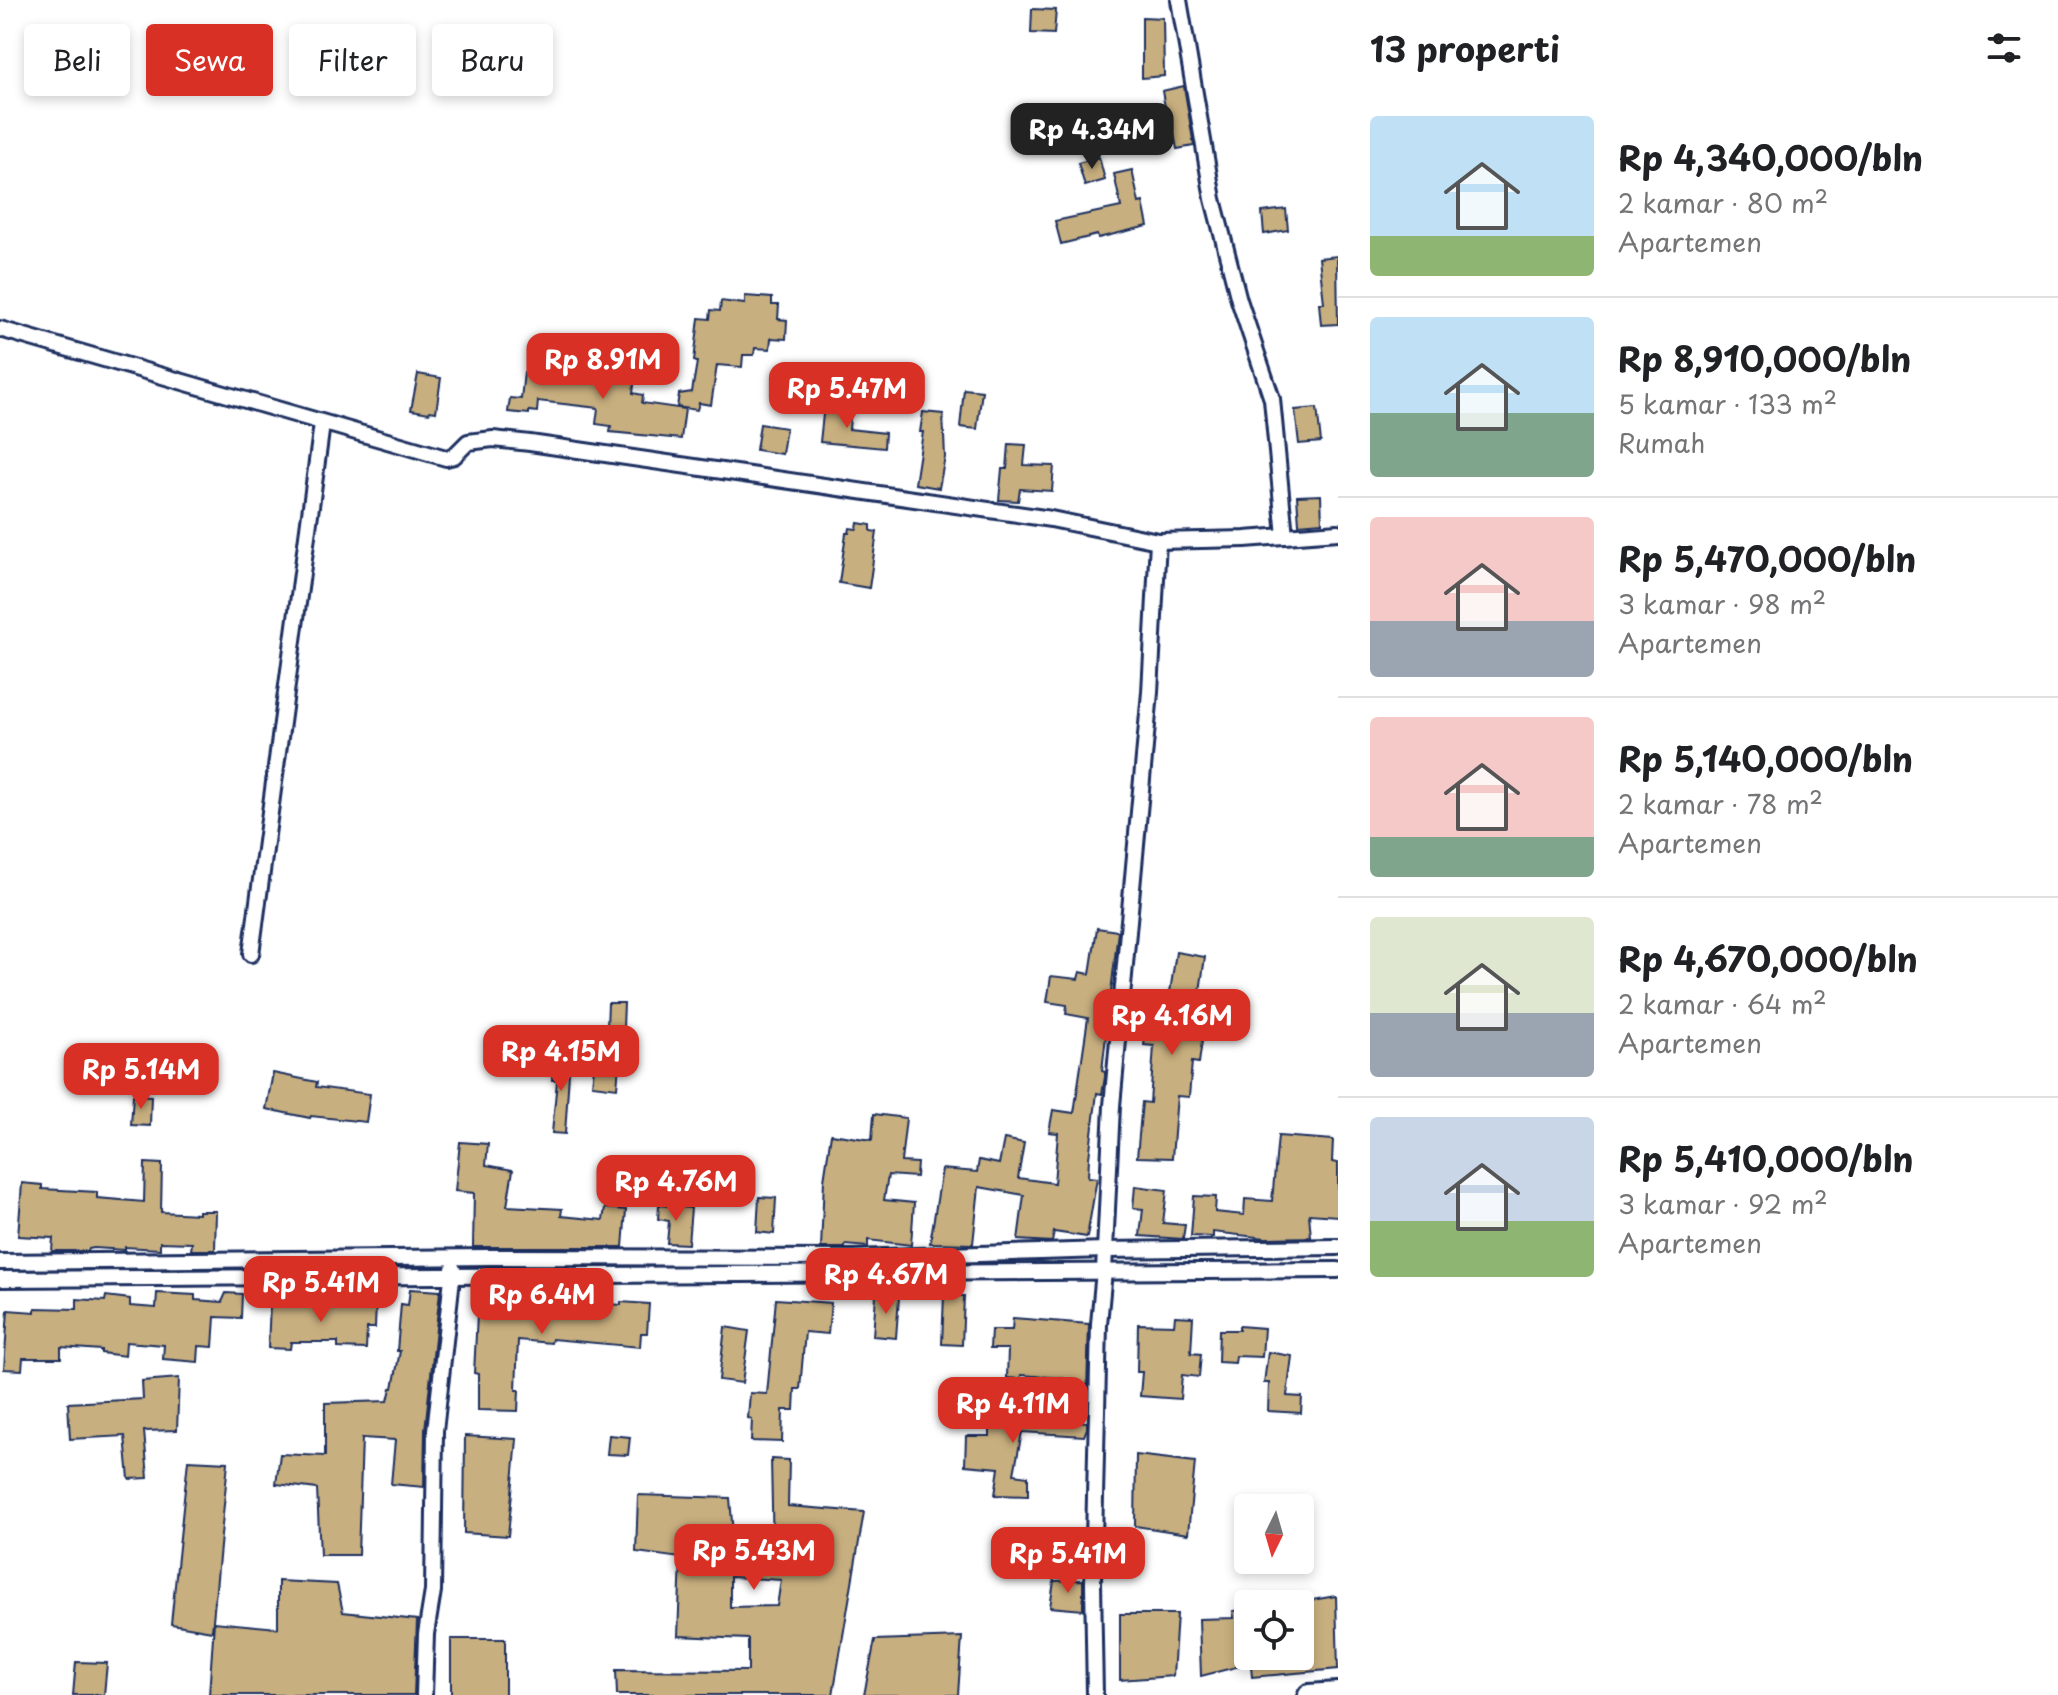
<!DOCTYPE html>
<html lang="id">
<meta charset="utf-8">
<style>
body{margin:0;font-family:"Playpen Sans",sans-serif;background:#f6f6f6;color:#202124;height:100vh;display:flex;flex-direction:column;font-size:30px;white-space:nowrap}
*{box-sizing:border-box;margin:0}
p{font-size:26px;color:#757577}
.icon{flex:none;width:44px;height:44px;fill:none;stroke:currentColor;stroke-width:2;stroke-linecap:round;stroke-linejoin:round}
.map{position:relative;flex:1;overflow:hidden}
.side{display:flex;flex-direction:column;background:#fff;width:720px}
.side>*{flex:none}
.hud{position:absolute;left:24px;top:24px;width:760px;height:72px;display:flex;gap:16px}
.needle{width:52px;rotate:185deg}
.fabs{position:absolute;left:1234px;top:1494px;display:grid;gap:16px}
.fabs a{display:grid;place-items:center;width:80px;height:80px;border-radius:8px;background:#fff;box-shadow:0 4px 12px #0003;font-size:40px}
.price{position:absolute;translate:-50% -68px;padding:0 18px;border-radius:16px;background:#d93025;color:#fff;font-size:26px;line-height:52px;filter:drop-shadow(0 2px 4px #0008)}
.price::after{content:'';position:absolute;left:50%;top:48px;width:24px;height:18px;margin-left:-12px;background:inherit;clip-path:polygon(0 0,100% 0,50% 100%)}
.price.selected{background:#222;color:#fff}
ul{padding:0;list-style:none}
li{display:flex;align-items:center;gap:24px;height:200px;padding:0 32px}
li+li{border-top:2px solid #e0e0e0}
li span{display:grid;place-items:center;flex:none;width:224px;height:160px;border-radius:8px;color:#555}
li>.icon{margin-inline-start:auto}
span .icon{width:96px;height:96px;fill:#fffc;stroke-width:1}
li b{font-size:34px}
h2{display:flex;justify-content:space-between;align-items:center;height:96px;padding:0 32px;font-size:34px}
.pill{padding:0 28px;border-radius:8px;background:#fff;box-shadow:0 4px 12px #0003;font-size:28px;line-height:72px}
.pill.selected{background:#d93025;color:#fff}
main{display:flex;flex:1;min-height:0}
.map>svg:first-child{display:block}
</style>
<main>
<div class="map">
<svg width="1338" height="1695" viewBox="0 0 1338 1695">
<rect width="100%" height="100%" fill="#fff"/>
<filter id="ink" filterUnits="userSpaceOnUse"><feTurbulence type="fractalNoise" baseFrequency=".0125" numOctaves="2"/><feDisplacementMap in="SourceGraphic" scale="16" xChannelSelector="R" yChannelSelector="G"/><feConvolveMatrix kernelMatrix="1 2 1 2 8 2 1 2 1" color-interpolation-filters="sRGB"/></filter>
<g filter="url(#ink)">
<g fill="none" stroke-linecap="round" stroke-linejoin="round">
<path stroke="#8dcdee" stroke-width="18" d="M 635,1268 L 949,1266"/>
</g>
<g fill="#c8af7f" stroke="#1b2f5e" stroke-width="2" fill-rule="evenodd">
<path d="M 1032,9 L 1056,10 L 1054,34 L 1031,33 Z"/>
<path d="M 1142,17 L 1163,18 L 1164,76 L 1142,78 Z"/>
<path d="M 1184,86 L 1194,146 L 1177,149 L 1170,112 L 1166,113 L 1162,91 Z"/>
<path d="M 1099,157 L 1105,180 L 1085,186 L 1078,163 Z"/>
<path d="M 1132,170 L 1139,203 L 1143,202 L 1148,226 L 1098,238 L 1097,235 L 1061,244 L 1055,221 L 1121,207 L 1114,174 Z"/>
<path d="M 1286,209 L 1288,230 L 1264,234 L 1262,212 Z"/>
<path d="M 1337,256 L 1338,324 L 1321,325 L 1319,303 L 1324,303 L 1319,258 Z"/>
<path d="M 745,296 L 772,298 L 772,305 L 779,305 L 778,319 L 787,320 L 786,339 L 771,338 L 770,349 L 755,348 L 754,355 L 743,355 L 742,367 L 717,365 L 711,405 L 699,403 L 697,410 L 677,407 L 679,394 L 692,392 L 697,362 L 694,361 L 699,318 L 710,319 L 711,310 L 720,311 L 721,301 L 745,304 Z"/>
<path d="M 615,360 L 637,363 L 633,393 L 643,395 L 642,403 L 685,409 L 681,439 L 610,432 L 611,426 L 596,424 L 598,408 L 538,401 L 537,412 L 529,411 L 529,414 L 508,412 L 510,398 L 521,399 L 524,372 L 557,376 L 558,371 L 613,376 Z"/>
<path d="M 418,374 L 441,378 L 436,412 L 430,411 L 429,413 L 411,410 Z"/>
<path d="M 964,389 L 982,391 L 977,429 L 960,427 Z"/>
<path d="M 824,405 L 851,409 L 849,429 L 885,433 L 884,448 L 820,442 Z"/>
<path d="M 1317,408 L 1321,442 L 1299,444 L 1295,410 Z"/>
<path d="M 923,412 L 943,414 L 945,457 L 939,488 L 915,484 L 923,432 L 920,432 Z"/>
<path d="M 760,424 L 786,428 L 782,454 L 756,450 Z"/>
<path d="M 1009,444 L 1026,445 L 1024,465 L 1054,466 L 1052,491 L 1020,489 L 1018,501 L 999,500 L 1002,469 L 1007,469 Z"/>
<path d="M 1321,495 L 1322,522 L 1299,524 L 1297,496 Z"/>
<path d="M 858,523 L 871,525 L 871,531 L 877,532 L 869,588 L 839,583 L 846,533 L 849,533 L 850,528 L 857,529 Z"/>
<path d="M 1097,928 L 1118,931 L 1102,1071 L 1105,1072 L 1105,1077 L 1102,1094 L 1097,1093 L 1089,1158 L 1088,1177 L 1097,1178 L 1087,1237 L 1054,1232 L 1052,1242 L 1018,1240 L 1024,1195 L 979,1187 L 973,1244 L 930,1243 L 942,1169 L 977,1172 L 979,1160 L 999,1164 L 1004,1139 L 1024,1143 L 1018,1178 L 1054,1183 L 1058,1133 L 1049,1132 L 1053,1110 L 1074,1113 L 1088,1018 L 1066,1014 L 1067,1005 L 1047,1002 L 1051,976 L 1078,979 L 1080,972 L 1090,974 Z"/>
<path d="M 1176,952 L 1205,957 L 1194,1033 L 1203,1034 L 1199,1063 L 1192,1062 L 1189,1097 L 1177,1096 L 1172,1158 L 1137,1157 L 1142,1102 L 1150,1103 L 1154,1046 L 1144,1045 L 1147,1026 L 1156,1028 L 1159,1004 L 1168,1006 Z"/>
<path d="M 608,1003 L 624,1003 L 623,1028 L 607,1027 Z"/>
<path d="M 596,1050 L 620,1052 L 617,1088 L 592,1085 Z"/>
<path d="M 553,1057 L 570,1058 L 565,1134 L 552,1133 L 557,1080 L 552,1080 Z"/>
<path d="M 273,1073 L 317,1082 L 316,1087 L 370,1094 L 366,1122 L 311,1116 L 310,1118 L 266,1109 Z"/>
<path d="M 133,1095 L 151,1096 L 150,1126 L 131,1125 Z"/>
<path d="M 874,1114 L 906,1118 L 901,1162 L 917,1163 L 916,1177 L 888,1175 L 884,1200 L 914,1203 L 911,1245 L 868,1240 L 868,1247 L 845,1245 L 845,1248 L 821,1248 L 824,1180 L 831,1134 L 872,1140 Z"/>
<path d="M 1278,1136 L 1333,1140 L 1332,1162 L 1338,1163 L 1338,1216 L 1309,1214 L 1311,1237 L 1266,1238 L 1213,1232 L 1213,1237 L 1191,1236 L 1194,1196 L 1216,1197 L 1215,1212 L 1244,1215 L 1245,1199 L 1272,1201 Z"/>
<path d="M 460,1142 L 488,1144 L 486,1165 L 513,1170 L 507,1206 L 562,1209 L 561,1216 L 603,1220 L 605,1208 L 626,1210 L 623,1247 L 473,1247 L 474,1193 L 455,1191 Z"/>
<path d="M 145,1163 L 162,1164 L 161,1212 L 198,1214 L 198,1211 L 216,1211 L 215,1250 L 191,1250 L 192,1243 L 160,1242 L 160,1249 L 125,1247 L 125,1250 L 94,1248 L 89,1249 L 88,1251 L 52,1251 L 53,1238 L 18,1236 L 22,1183 L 42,1185 L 42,1189 L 97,1192 L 97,1198 L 144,1202 Z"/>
<path d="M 1135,1186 L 1167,1190 L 1163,1223 L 1185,1225 L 1183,1239 L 1140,1236 L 1143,1209 L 1133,1208 Z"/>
<path d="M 759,1197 L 776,1198 L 774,1234 L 757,1232 Z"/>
<path d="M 659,1205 L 691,1208 L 688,1244 L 667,1243 L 669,1221 L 658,1219 Z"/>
<path d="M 410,1289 L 440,1291 L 425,1430 L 424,1487 L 391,1484 L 395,1440 L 362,1438 L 358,1555 L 320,1555 L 317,1489 L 276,1484 L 280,1454 L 325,1456 L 325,1403 L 388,1401 L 391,1388 L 393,1388 L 400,1351 L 397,1351 L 401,1304 L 408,1305 Z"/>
<path d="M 157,1293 L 195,1295 L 195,1300 L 222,1302 L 226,1293 L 242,1294 L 241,1318 L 215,1317 L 213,1347 L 199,1346 L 198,1362 L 163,1359 L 164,1345 L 126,1342 L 125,1356 L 101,1353 L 101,1350 L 61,1347 L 61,1358 L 23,1358 L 22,1370 L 4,1369 L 8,1310 L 35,1312 L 35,1308 L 77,1309 L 77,1299 L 105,1301 L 106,1296 L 130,1299 L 130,1306 L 156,1308 Z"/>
<path d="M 478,1294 L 555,1297 L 555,1300 L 621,1305 L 621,1302 L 649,1304 L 647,1333 L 641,1333 L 640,1347 L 552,1339 L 551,1343 L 518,1340 L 516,1390 L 519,1390 L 518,1411 L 478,1410 L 478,1374 L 474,1373 Z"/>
<path d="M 876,1295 L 899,1297 L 896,1338 L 873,1336 Z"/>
<path d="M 944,1295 L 964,1296 L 962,1345 L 942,1344 Z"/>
<path d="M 776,1299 L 831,1303 L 828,1334 L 805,1332 L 800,1389 L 795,1389 L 794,1410 L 783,1410 L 782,1442 L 751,1441 L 752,1419 L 748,1418 L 750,1393 L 767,1394 Z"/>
<path d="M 340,1301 L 376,1303 L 375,1328 L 367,1328 L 366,1349 L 338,1348 L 338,1342 L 291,1342 L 290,1349 L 268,1348 L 270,1303 L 340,1304 Z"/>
<path d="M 1175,1316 L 1193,1317 L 1191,1353 L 1201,1354 L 1199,1377 L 1182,1375 L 1180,1399 L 1140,1396 L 1142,1372 L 1137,1372 L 1138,1324 L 1174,1325 Z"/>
<path d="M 1013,1318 L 1089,1324 L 1087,1389 L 1062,1387 L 1063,1378 L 1021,1375 L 1020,1379 L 1007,1378 L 1008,1349 L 990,1349 L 991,1330 L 1012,1330 Z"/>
<path d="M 1239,1326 L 1264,1328 L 1262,1357 L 1236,1356 L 1235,1363 L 1218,1362 L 1219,1330 L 1239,1330 Z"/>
<path d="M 725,1327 L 749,1331 L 742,1383 L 719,1380 Z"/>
<path d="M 1268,1352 L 1292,1356 L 1287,1396 L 1302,1397 L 1301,1413 L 1268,1411 L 1269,1383 L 1264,1383 Z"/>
<path d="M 179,1378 L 177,1430 L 144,1431 L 148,1478 L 129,1479 L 125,1436 L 70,1439 L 68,1403 L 143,1399 L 142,1381 Z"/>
<path d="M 990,1409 L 1087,1422 L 1087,1428 L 1084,1436 L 1022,1432 L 1014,1474 L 1028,1476 L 1028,1496 L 995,1495 L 999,1468 L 965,1465 L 966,1436 L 990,1436 Z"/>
<path d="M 609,1435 L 630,1437 L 628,1455 L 607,1454 Z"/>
<path d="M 465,1436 L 517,1439 L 508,1536 L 464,1533 Z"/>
<path d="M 1136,1455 L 1195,1462 L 1188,1534 L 1135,1526 Z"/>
<path d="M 771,1459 L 789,1460 L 788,1506 L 864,1512 L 833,1695 L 617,1695 L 616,1670 L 748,1671 L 748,1639 L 678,1636 L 681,1558 L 636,1552 L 638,1495 L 730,1498 L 734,1546 L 773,1553 ZM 730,1577 L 781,1580 L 777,1606 L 730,1607 Z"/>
<path d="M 188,1460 L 228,1462 L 212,1631 L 171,1624 Z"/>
<path d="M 1083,1580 L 1083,1610 L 1050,1607 L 1054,1581 Z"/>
<path d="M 278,1581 L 337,1584 L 343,1612 L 417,1620 L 414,1695 L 209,1695 L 214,1622 L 278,1628 Z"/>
<path d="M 1336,1596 L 1338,1669 L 1252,1677 L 1250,1656 L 1300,1656 L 1300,1602 Z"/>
<path d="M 1248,1609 L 1248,1664 L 1201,1676 L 1199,1619 L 1234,1618 L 1233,1611 Z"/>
<path d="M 1120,1614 L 1177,1614 L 1173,1676 L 1120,1680 Z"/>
<path d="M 962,1637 L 958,1695 L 864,1695 L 875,1640 Z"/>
<rect x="451" y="1639" width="54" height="56"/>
<path d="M 76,1662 L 107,1663 L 104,1695 L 73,1695 Z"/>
</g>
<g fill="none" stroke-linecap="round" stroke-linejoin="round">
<g stroke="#1b2f5e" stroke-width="20">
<g id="street">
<path d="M 1179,0 L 1213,199 L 1239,300 L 1272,399 L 1285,536"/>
<path d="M 0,329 L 446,458 L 454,456 L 468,442 L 493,439 L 530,443 L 1051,519 L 1158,541 L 1245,539 L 1338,532"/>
<path d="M 251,954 L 322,424"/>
<path d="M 0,1262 L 488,1257 L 853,1258 L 1105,1250 L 1338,1247"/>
<path d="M 0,1279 L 1338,1270"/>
<path d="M 424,1695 L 426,1634 L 433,1591 L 435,1431 L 453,1269"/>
<path d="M 1095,1695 L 1093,1583 L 1099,1324 L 1104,1271 L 1112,1106 L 1150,692 L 1158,541"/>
</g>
</g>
<g stroke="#1b2f5e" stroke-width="26">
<path id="secondary" d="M 1309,1695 L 1338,1693"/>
</g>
<use href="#street" stroke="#fff" stroke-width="14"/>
<use href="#secondary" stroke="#fff" stroke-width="20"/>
</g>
</g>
</svg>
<div class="fabs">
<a><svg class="needle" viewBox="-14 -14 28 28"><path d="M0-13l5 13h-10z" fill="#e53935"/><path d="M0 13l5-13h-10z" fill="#757577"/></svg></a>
<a><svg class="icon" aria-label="locate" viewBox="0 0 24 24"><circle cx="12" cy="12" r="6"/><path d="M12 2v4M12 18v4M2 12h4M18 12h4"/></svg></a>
</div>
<b class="price selected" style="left:1092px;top:171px">Rp 4.34M</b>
<b class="price" style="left:603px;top:401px">Rp 8.91M</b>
<b class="price" style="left:847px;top:430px">Rp 5.47M</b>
<b class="price" style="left:1172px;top:1057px">Rp 4.16M</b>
<b class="price" style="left:561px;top:1093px">Rp 4.15M</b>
<b class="price" style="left:141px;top:1111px">Rp 5.14M</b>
<b class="price" style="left:676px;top:1223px">Rp 4.76M</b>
<b class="price" style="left:886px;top:1316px">Rp 4.67M</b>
<b class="price" style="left:321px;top:1324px">Rp 5.41M</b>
<b class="price" style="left:542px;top:1336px">Rp 6.4M</b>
<b class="price" style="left:1013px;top:1445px">Rp 4.11M</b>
<b class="price" style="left:754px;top:1592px">Rp 5.43M</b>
<b class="price" style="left:1068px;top:1595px">Rp 5.41M</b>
<div class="hud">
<a class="pill">Beli</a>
<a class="pill selected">Sewa</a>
<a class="pill">Filter</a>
<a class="pill">Baru</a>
</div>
</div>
<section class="side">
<h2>13 properti<svg class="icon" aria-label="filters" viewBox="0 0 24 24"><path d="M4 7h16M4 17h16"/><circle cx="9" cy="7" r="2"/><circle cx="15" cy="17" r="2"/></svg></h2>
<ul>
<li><span style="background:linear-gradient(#bfe0f5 75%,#8fb573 0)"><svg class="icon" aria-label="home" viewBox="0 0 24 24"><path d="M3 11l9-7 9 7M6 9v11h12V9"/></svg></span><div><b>Rp 4,340,000/bln</b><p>2 kamar · 80 m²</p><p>Apartemen</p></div></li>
<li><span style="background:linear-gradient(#bfe0f5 60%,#7fa58c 0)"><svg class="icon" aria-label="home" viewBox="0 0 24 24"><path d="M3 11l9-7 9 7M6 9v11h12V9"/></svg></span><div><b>Rp 8,910,000/bln</b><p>5 kamar · 133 m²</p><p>Rumah</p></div></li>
<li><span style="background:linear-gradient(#f6c9c9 65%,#9aa5b1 0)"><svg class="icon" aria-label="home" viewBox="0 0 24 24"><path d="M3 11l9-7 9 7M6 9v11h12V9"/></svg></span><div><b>Rp 5,470,000/bln</b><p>3 kamar · 98 m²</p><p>Apartemen</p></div></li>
<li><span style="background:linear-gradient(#f6c9c9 75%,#7fa58c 0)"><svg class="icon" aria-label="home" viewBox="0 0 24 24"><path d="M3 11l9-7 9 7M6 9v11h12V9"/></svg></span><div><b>Rp 5,140,000/bln</b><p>2 kamar · 78 m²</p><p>Apartemen</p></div></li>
<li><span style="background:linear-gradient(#dfe7d0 60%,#9aa5b1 0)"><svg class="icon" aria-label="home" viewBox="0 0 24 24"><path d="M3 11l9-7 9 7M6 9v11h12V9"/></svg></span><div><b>Rp 4,670,000/bln</b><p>2 kamar · 64 m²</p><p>Apartemen</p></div></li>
<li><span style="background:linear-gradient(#c9d6e8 65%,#8fb573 0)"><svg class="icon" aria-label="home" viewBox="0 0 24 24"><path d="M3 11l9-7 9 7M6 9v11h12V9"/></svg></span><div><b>Rp 5,410,000/bln</b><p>3 kamar · 92 m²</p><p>Apartemen</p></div></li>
</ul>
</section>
</main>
